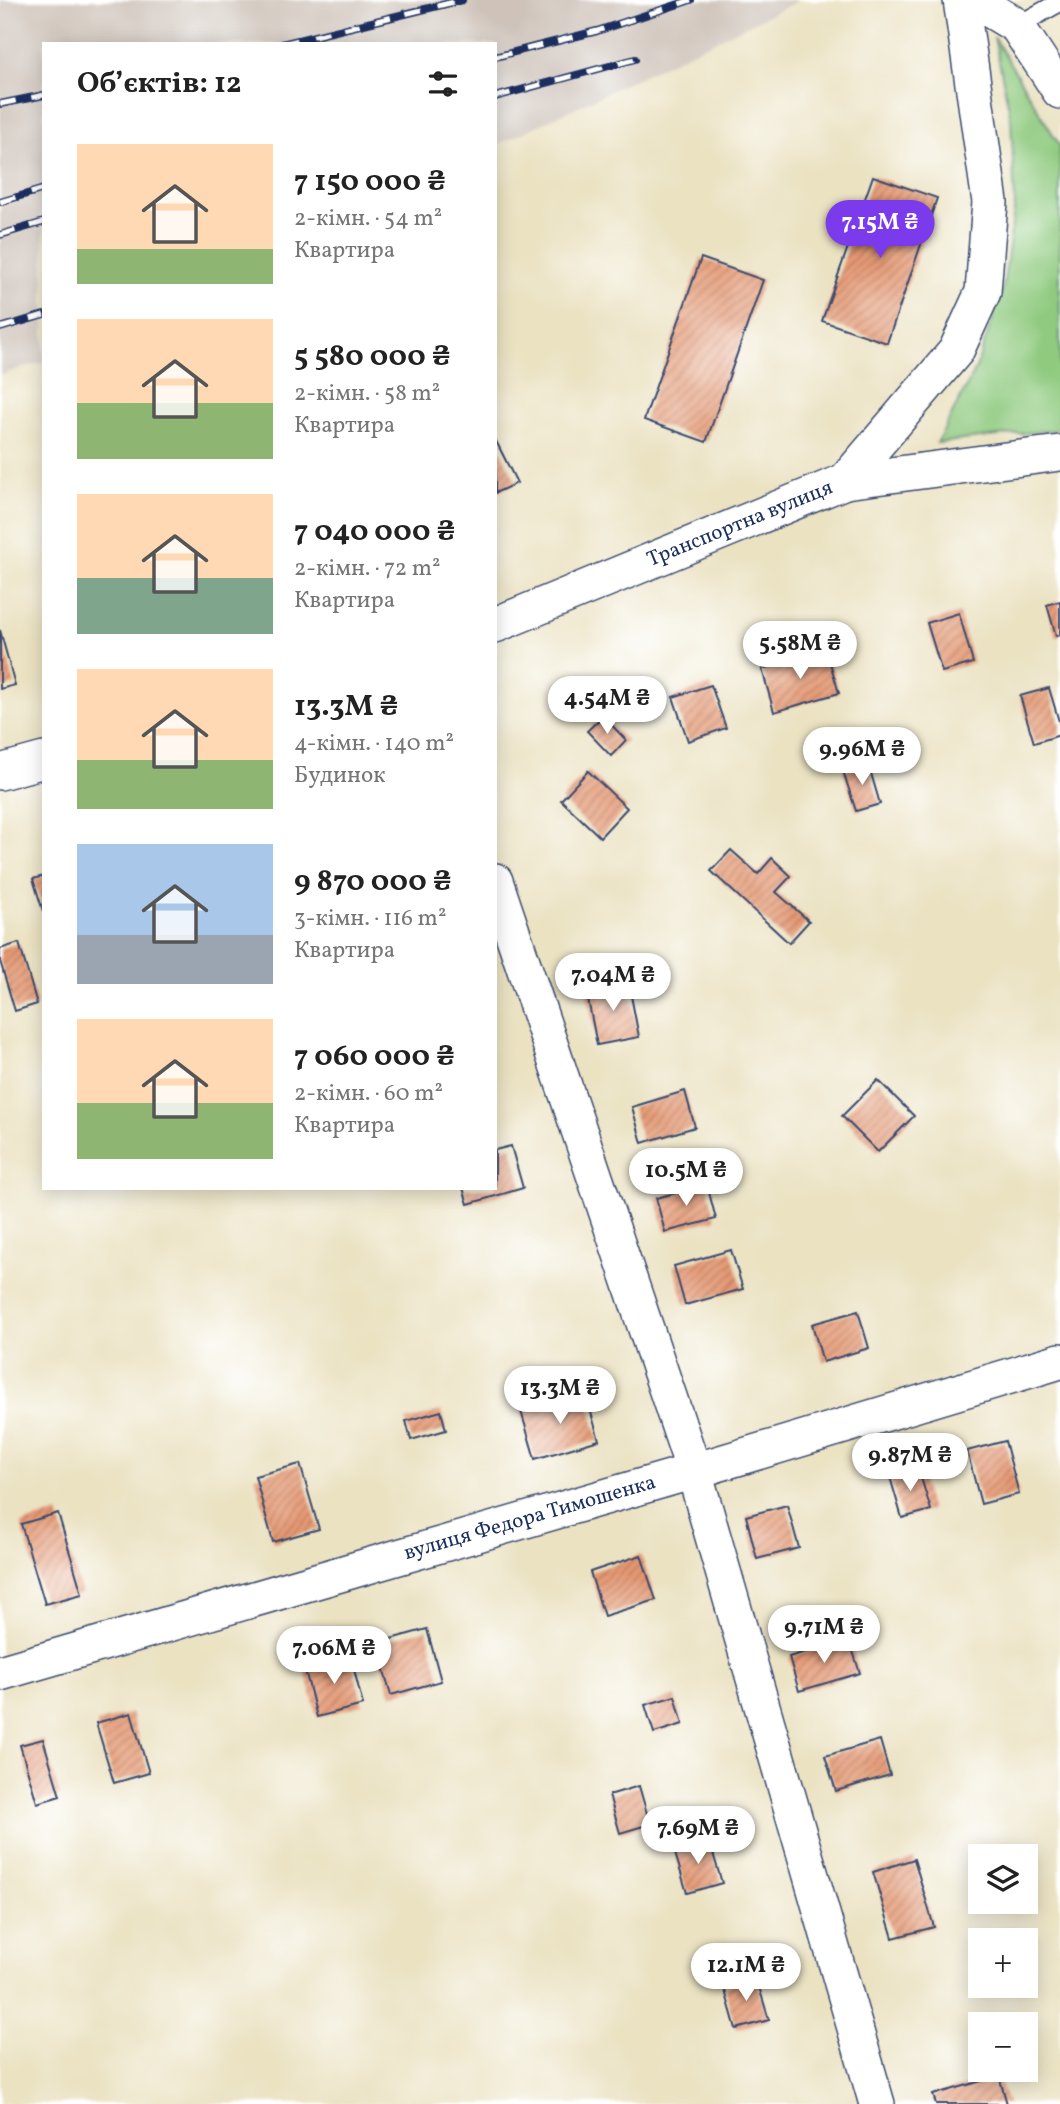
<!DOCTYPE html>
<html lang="uk">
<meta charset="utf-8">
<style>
body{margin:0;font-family:Vollkorn,serif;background:#f6f6f6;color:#222;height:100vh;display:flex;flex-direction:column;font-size:26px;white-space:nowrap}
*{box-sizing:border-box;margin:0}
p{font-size:23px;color:#767676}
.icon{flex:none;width:38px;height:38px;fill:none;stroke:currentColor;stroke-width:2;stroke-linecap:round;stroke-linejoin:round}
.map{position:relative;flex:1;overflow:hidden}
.sheet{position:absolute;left:42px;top:42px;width:455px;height:1148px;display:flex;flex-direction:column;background:#fff;border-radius:0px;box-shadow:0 4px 18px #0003}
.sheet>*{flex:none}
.controls{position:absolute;left:968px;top:1844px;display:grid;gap:14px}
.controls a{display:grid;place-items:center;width:70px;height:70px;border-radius:0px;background:#fff;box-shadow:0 4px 18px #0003;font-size:35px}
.price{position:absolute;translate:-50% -60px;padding:0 16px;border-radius:24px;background:#fff;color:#222;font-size:23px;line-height:46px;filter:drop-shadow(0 2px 4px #0008)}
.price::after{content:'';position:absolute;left:50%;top:42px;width:21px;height:16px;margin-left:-10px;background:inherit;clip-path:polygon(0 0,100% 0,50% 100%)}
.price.active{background:#7c3aed;color:#fff}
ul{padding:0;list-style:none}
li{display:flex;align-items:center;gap:21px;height:175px;padding:0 35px}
li span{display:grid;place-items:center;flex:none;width:196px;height:140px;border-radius:0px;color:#555}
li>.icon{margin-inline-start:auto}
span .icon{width:84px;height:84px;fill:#fffc;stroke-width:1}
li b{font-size:30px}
h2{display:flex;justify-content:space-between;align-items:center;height:84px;padding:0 35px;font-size:30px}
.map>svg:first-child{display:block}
</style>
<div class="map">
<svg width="1060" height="2104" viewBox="0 0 1060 2104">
<defs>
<pattern id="building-hatch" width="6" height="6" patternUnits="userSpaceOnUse" patternTransform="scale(1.75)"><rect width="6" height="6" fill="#e59872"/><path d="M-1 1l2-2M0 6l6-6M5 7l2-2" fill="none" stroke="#b97c61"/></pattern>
</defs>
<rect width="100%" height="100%" fill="#fff"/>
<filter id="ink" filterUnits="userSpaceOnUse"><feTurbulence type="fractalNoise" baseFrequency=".0143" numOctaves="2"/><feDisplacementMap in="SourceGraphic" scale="14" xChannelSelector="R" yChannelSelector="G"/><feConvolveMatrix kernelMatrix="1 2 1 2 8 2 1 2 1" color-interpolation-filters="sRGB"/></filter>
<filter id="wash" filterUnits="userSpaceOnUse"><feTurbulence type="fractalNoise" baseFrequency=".00686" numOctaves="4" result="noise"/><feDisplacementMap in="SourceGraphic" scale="28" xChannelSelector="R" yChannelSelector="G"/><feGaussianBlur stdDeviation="1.57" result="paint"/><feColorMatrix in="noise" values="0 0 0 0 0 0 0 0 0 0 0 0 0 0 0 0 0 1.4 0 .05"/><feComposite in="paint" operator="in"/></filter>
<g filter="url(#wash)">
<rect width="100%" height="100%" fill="#ebe2c2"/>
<path fill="#cec2b9" d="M 0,0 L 800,0 L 495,146 L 495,44 L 44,44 L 44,362 L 0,375 Z"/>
<path fill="#8fca7f" stroke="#557c6e" stroke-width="2" d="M 994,37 L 1060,146 L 1060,429 L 937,443 L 976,368 L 1003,288 L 1015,204 L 1011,119 Z"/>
<g id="blocks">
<g fill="url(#building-hatch)">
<path d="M 873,176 L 937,198 L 887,343 L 822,321 Z"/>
<path d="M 701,258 L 763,280 L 706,442 L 644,420 Z"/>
<path d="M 495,439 L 517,483 L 495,493 Z"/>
<path d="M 1060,601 L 1060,635 L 1056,636 L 1047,605 Z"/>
<path d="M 959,613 L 973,663 L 942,672 L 927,623 Z"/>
<path d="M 0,630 L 15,685 L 0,689 Z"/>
<path d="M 826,649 L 839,693 L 774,712 L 762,669 Z"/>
<path d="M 711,685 L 726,728 L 688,741 L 673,697 Z"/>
<path d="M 1049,688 L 1060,725 L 1060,735 L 1034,743 L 1020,696 Z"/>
<path d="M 603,716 L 626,740 L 611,756 L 587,731 Z"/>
<path d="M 868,763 L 880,804 L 856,811 L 843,771 Z"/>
<path d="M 588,771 L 627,808 L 600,837 L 561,800 Z"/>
<path d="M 731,850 L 758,874 L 772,858 L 791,876 L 776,892 L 809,921 L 789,943 L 711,871 Z"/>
<path d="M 44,876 L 44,911 L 43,911 L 33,879 Z"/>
<path d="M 19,943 L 37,1004 L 15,1011 L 0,961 L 0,949 Z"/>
<path d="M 628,980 L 639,1037 L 597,1045 L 586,989 Z"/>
<path d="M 878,1080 L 914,1116 L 878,1152 L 842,1116 Z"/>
<path d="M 685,1091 L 695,1127 L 642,1143 L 632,1107 Z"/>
<path d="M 511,1146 L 523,1188 L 468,1204 L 463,1188 L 495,1188 L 495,1150 Z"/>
<path d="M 707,1185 L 716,1219 L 665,1232 L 656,1198 Z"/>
<path d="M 731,1250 L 743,1289 L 685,1305 L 674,1266 Z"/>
<path d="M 858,1311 L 869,1348 L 823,1362 L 812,1324 Z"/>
<path d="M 585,1392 L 599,1440 L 535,1459 L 521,1411 Z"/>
<path d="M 441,1411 L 446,1430 L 411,1440 L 406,1421 Z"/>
<path d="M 1005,1441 L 1019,1494 L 981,1504 L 967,1451 Z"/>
<path d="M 300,1464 L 319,1529 L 273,1542 L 255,1476 Z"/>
<path d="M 918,1468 L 931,1510 L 902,1518 L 890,1477 Z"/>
<path d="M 787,1505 L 799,1548 L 757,1559 L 746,1516 Z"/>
<path d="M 58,1513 L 82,1594 L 45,1604 L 21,1524 Z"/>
<path d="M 641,1555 L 656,1600 L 604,1616 L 590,1572 Z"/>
<path d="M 427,1629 L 441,1681 L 391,1695 L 376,1643 Z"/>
<path d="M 849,1639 L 860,1673 L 799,1691 L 789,1657 Z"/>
<path d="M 350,1654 L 363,1705 L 317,1717 L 304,1666 Z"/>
<path d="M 675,1696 L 683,1724 L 654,1733 L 645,1705 Z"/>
<path d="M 131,1713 L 149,1773 L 114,1783 L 96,1723 Z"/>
<path d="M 43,1739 L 60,1796 L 37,1803 L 20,1745 Z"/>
<path d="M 880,1740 L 890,1775 L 836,1791 L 825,1756 Z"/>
<path d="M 639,1786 L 650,1824 L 620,1833 L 609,1795 Z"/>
<path d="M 709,1840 L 722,1883 L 687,1893 L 674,1850 Z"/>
<path d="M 914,1859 L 934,1927 L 893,1938 L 873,1872 Z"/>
<path d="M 756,1977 L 769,2020 L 736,2029 L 724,1987 Z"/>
<path d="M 999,2076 L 1007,2104 L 936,2104 L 933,2095 Z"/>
</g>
</g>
</g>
<g filter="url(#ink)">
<use href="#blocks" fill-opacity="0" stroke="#3a4a6d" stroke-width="2"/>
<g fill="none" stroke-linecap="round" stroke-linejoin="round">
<g stroke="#3a4a6d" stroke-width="21">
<path id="lane" d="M 1017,26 L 1060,2"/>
</g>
<g stroke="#3a4a6d" stroke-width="38">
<g id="street">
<path d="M 974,0 L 1017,26 L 1060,91"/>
<path d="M 845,481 L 1060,453"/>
<path d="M 495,625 L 845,481 L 956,351 L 983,292 L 990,202 L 961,0"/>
<path d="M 0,772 L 44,760"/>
<path d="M 495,881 L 694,1471 L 877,2104"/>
<path d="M 0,1673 L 694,1471 L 1060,1361"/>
</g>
</g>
<use href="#lane" stroke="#fff" stroke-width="18"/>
<use href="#street" stroke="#fff" stroke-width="35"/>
<g stroke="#1b2f5e" stroke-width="8">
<g id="rail">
<path d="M 282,44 L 462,0"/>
<path d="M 495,57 L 597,31 L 691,0"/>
<path d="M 495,97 L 635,59"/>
<path d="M 0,104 L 44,95"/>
<path d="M 0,202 L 44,189"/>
<path d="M 0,235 L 44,222"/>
<path d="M 0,328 L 44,315"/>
</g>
</g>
<use href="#rail" stroke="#fff" stroke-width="5" stroke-dasharray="16" stroke-linecap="butt"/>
</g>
</g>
<g text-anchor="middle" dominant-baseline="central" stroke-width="5" stroke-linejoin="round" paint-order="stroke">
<g font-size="21" fill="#1b2f5e" stroke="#fff">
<text transform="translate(740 524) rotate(-22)">Транспортна вулиця</text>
<text transform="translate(530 1518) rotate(-16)">вулиця Федора Тимошенка</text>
</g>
</g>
</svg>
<div class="controls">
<a><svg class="icon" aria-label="layers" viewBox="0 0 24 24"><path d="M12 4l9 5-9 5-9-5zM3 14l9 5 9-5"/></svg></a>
<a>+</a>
<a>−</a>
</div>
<b class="price active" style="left:880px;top:260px">7.15M ₴</b>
<b class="price" style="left:800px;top:681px">5.58M ₴</b>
<b class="price" style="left:607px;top:736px">4.54M ₴</b>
<b class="price" style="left:862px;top:787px">9.96M ₴</b>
<b class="price" style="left:613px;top:1013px">7.04M ₴</b>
<b class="price" style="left:686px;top:1208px">10.5M ₴</b>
<b class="price" style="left:560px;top:1426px">13.3M ₴</b>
<b class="price" style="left:910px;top:1493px">9.87M ₴</b>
<b class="price" style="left:824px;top:1665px">9.71M ₴</b>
<b class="price" style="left:334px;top:1686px">7.06M ₴</b>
<b class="price" style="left:698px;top:1866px">7.69M ₴</b>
<b class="price" style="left:746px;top:2003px">12.1M ₴</b>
<section class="sheet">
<h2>Об’єктів: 12<svg class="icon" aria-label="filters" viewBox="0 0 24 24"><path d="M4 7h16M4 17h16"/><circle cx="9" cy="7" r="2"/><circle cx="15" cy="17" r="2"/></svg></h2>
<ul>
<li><span style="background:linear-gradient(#ffd9b3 75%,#8fb573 0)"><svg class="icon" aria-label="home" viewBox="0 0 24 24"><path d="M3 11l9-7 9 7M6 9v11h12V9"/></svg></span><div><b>7 150 000 ₴</b><p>2-кімн. · 54 m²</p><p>Квартира</p></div></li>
<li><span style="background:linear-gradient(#ffd9b3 60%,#8fb573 0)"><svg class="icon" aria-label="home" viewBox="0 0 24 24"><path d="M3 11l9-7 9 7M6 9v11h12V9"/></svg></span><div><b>5 580 000 ₴</b><p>2-кімн. · 58 m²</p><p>Квартира</p></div></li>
<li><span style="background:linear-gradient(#ffd9b3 60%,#7fa58c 0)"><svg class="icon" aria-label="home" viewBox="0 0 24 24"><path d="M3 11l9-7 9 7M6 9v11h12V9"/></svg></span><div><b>7 040 000 ₴</b><p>2-кімн. · 72 m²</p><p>Квартира</p></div></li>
<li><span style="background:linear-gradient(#ffd9b3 65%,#8fb573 0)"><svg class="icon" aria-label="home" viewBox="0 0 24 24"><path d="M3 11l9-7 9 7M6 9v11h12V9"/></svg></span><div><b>13.3M ₴</b><p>4-кімн. · 140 m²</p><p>Будинок</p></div></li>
<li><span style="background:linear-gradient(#a9c7e8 65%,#9aa5b1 0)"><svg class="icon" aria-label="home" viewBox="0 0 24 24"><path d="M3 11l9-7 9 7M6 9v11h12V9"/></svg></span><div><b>9 870 000 ₴</b><p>3-кімн. · 116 m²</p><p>Квартира</p></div></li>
<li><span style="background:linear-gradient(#ffd9b3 60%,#8fb573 0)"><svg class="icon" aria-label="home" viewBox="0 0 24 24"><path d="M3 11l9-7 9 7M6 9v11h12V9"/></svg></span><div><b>7 060 000 ₴</b><p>2-кімн. · 60 m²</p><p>Квартира</p></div></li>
</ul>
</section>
</div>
